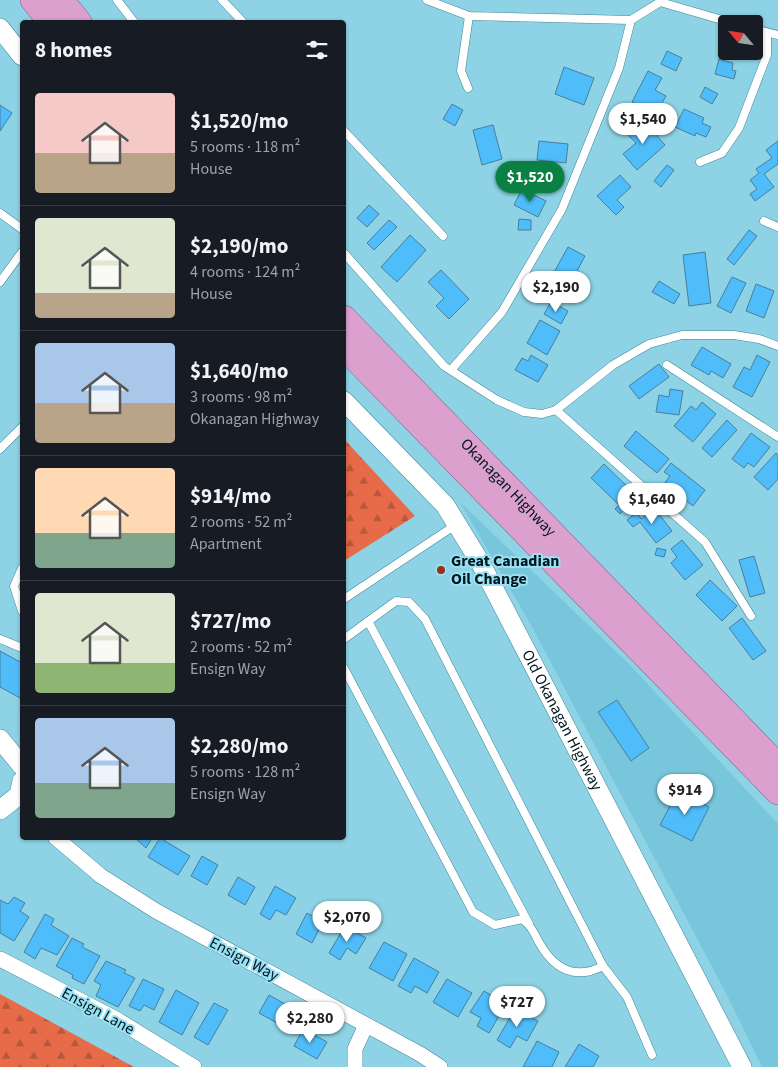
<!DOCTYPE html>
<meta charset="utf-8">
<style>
body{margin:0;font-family:"Source Sans 3",sans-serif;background:#20242c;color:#f1f3f6;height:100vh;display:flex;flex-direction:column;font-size:19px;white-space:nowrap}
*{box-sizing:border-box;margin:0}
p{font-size:16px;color:#9ea1a6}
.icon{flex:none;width:28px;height:28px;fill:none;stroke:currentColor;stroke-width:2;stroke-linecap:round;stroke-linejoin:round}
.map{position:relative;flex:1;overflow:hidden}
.side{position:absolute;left:20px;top:20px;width:326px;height:820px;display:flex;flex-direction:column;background:#171b24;border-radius:5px;box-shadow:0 1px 4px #0004}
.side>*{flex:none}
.needle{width:32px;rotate:299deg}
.fabs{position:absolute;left:718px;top:15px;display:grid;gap:10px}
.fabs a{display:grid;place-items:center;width:45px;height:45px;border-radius:5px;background:#171b24;box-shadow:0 1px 4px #0004;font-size:25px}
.price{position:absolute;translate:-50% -42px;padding:0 11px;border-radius:18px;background:#fff;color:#222;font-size:16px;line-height:32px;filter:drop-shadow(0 1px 2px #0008)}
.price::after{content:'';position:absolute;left:50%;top:30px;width:15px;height:11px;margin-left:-8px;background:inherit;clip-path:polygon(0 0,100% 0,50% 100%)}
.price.current{background:#0b8043;color:#fff}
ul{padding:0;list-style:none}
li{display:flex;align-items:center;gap:15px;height:125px;padding:0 15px}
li+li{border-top:1px solid #363941}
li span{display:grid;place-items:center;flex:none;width:140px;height:100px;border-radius:5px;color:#555}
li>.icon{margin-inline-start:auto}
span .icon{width:60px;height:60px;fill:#fffc;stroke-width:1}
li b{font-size:21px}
h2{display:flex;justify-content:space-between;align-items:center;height:60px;padding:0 15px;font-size:21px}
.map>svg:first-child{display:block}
</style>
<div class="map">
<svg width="778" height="1067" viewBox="0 0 778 1067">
<defs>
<pattern id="forest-firs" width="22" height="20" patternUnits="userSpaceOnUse" patternTransform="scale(1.25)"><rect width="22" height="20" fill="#e76b49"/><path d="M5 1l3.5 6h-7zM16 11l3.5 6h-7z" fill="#b9573c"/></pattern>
</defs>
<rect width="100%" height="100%" fill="#8dd3e5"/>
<path fill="#78c6db" d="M 460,502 L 629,664 L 778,824 L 778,1067 L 762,1067 L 727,995 L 531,625 Z"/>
<g fill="url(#forest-firs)">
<path d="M 344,439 L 415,516 L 344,561 Z"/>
<path d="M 0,994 L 134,1067 L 0,1067 Z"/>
</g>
<g fill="#4fbdfa" stroke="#497e9d">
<path d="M 667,51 L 682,58 L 676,71 L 661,64 Z"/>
<path d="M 719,59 L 733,63 L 732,70 L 736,71 L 734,79 L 715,74 Z"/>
<path d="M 564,67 L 594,78 L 584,105 L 555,94 Z"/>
<path d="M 648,71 L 662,78 L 655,90 L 666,96 L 656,114 L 632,102 Z"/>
<path d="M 705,87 L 718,94 L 712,104 L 700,97 Z"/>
<path d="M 452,104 L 463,110 L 455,126 L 443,119 Z"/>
<path d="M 0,105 L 12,113 L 0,131 Z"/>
<path d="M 684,109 L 704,118 L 702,123 L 711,127 L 706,137 L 696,133 L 695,136 L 675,127 Z"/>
<path d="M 643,120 L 665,145 L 637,170 L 623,154 L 636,143 L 627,134 Z"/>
<path d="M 493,125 L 502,159 L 482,165 L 473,130 Z"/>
<path d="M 539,141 L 568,144 L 566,163 L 537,160 Z"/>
<path d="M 778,141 L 778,164 L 764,174 L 774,187 L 755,201 L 750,194 L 757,189 L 750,180 L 759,173 L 756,169 L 772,158 L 766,150 Z"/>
<path d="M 667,165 L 674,170 L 661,187 L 654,181 Z"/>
<path d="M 620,175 L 631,187 L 617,200 L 624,207 L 616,215 L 597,196 Z"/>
<path d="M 522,189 L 546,201 L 538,217 L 514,205 Z"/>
<path d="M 369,205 L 379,214 L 367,227 L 357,218 Z"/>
<path d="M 519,219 L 531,220 L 531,230 L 518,230 Z"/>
<path d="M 389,220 L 397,227 L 374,250 L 367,243 Z"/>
<path d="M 749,230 L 757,236 L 734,265 L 727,259 Z"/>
<path d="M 410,235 L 426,250 L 397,282 L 381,267 Z"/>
<path d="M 568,247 L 585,256 L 577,271 L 583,274 L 575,289 L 552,276 Z"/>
<path d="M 705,252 L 711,303 L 689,306 L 683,255 Z"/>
<path d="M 441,270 L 469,299 L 449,319 L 436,306 L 444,298 L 428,282 Z"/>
<path d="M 732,277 L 746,283 L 731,313 L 717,306 Z"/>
<path d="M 659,281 L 680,294 L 674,304 L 652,292 Z"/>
<path d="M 756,284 L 774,291 L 764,318 L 746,311 Z"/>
<path d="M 551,302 L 568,311 L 561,324 L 544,314 Z"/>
<path d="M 540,320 L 560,331 L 547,355 L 527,343 Z"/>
<path d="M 702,347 L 731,364 L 723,378 L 711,371 L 709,375 L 691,365 Z"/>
<path d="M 531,355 L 548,365 L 538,382 L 515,370 L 522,358 L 528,361 Z"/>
<path d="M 757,355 L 770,362 L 752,397 L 733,387 L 744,367 L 750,370 Z"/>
<path d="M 659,364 L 669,377 L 639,399 L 629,386 Z"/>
<path d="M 670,389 L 683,391 L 679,415 L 656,412 L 659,395 L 669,397 Z"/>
<path d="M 702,402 L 716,414 L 693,442 L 674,426 L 691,406 L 696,410 Z"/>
<path d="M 727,420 L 737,430 L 712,457 L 702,448 Z"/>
<path d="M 636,431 L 669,459 L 657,473 L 624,446 Z"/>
<path d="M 751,433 L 770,447 L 754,467 L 748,463 L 744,468 L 732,459 Z"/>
<path d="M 776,453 L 778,455 L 778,479 L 768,490 L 754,477 Z"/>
<path d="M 671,463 L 705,490 L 693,506 L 664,484 L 670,476 L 664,472 Z"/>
<path d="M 604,464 L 637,496 L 620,514 L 615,509 L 619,505 L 591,478 Z"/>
<path d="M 655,509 L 672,531 L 656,543 L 640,522 L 633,527 L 627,520 L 637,512 L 641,519 Z"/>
<path d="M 682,540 L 703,565 L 685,580 L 671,563 L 677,557 L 671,549 Z"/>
<path d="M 657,548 L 666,550 L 664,557 L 655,555 Z"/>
<path d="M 754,556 L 765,593 L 750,597 L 739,560 Z"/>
<path d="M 710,580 L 737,606 L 722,621 L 696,595 Z"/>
<path d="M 742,618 L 766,651 L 753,660 L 729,628 Z"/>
<path d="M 0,651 L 22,663 L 22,699 L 0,687 Z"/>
<path d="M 617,700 L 649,748 L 631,761 L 598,712 Z"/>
<path d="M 678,791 L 709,807 L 692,841 L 660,825 Z"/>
<path d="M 135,838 L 152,838 L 146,848 Z"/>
<path d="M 160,838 L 190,856 L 178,875 L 148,857 Z"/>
<path d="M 202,856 L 218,865 L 207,885 L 191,876 Z"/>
<path d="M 238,877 L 255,887 L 245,905 L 228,895 Z"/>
<path d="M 275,886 L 296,898 L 286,915 L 276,910 L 270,920 L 260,914 Z"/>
<path d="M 14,897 L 25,903 L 20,911 L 29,917 L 14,941 L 0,933 L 0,900 L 8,904 Z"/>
<path d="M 307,913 L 323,922 L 312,943 L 296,934 Z"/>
<path d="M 45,914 L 54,919 L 51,925 L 69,936 L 57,955 L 41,948 L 35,959 L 24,952 Z"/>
<path d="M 345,926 L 366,938 L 356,954 L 347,948 L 340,960 L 329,953 Z"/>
<path d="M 72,938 L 84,944 L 82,947 L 100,956 L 84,984 L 72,978 L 73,975 L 56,966 Z"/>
<path d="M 384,942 L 407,954 L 393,981 L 369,968 Z"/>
<path d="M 414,958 L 439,972 L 427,993 L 415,986 L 411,993 L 398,986 Z"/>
<path d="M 106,961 L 126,970 L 124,973 L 135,978 L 118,1007 L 96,996 L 101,985 L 94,981 Z"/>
<path d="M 143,979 L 164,989 L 154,1010 L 144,1005 L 140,1011 L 129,1006 Z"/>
<path d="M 447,979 L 472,993 L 458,1017 L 433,1002 Z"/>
<path d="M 176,990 L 199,1003 L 182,1035 L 159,1022 Z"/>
<path d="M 484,991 L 506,1004 L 489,1033 L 477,1026 L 481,1018 L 470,1012 Z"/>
<path d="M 269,995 L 287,1005 L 277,1023 L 259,1013 Z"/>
<path d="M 214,1003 L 228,1010 L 208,1045 L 194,1037 Z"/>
<path d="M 515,1009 L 538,1021 L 527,1041 L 517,1036 L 510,1048 L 497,1040 Z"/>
<path d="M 303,1029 L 327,1042 L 317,1059 L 294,1046 Z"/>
<path d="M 537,1041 L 559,1052 L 552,1067 L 523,1067 Z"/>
<path d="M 579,1044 L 599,1056 L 593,1067 L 565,1067 Z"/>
</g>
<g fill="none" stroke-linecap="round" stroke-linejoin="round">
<g stroke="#428798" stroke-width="9">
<g id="service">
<path d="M 117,0 L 134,22"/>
<path d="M 222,0 L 243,22"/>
<path d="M 427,0 L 469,16 L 631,20 L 660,2 L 736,24"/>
<path d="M 754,29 L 778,35"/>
<path d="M 468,88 L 461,71 L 469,16"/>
<path d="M 344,131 L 443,236"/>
<path d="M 700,162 L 722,153 L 739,128 L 767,55 L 767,33"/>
<path d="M 0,213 L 22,229"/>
<path d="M 764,221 L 778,227"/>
<path d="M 344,253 L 444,366 L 497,400 L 524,412 L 542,414 L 556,410 L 613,365 L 649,344 L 682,335 L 734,335 L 759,339 L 778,346"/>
<path d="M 0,282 L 22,252"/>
<path d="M 667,365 L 778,437"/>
<path d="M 451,370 L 502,312 L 562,209 L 619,68 L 631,20"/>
<path d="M 556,410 L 705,542 L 751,616"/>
<path d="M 0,449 L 22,427"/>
<path d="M 22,568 L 14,586 L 22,611"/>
<path d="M 344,599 L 457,524"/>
<path d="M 368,621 L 529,924"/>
<path d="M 0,639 L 22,648"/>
<path d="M 344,639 L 396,601 L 409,602 L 425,619 L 603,966 C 576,980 555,970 540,944 C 534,934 532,926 522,919 L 495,925 L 473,912 L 344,668"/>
<path d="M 603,966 L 627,997 L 652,1055"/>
</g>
</g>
<g stroke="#428798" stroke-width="16">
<g id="minor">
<path d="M 56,838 L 101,876 L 156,911 L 420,1054 L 440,1067"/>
<path d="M 0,959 L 116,1019 L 194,1067"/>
<path d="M 355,1067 L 355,1049 L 366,1025"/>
</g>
</g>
<g stroke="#428798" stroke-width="20">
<g id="tertiary">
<path d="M 0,28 L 22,56"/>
<path id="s1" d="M 344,401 L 445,505 L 480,562 L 742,1067"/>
<path d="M 0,739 L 22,766"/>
<path d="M 0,810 L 19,795 L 22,781"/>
</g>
</g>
<g stroke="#896088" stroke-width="26">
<g id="trunk">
<path d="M 33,0 L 51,22"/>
<path d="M 61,0 L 79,22"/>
<path id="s2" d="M 344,318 L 778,766"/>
<path d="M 344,347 L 778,792"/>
</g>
</g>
<use href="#service" stroke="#fff" stroke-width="8"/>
<use href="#minor" stroke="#fff" stroke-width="15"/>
<use href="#tertiary" stroke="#fff" stroke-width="19"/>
<use href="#trunk" stroke="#dca0ce" stroke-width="25"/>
</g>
<circle fill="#983112" stroke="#9ae0f3" stroke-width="2" cx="441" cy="570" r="5"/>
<g text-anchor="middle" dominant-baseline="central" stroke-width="4" stroke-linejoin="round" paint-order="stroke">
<g font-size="16" fill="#00171e" stroke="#9ae0f3">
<text stroke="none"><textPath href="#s2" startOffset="236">Okanagan Highway</textPath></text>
<text stroke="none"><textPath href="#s1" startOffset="390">Old Okanagan Highway</textPath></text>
<text transform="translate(244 959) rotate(28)">Ensign Way</text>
<text transform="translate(98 1011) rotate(29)">Ensign Lane</text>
</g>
<g font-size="16" font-weight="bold" fill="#00171e" stroke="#9ae0f3" text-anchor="start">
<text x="451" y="561">Great Canadian<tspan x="451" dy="18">Oil Change</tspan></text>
</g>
</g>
</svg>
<div class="fabs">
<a><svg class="needle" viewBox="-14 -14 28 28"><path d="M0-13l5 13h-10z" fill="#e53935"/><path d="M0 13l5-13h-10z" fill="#9ea1a6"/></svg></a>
</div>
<b class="price" style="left:643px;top:145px">$1,540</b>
<b class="price current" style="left:530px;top:203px">$1,520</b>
<b class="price" style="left:556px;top:313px">$2,190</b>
<b class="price" style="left:652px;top:525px">$1,640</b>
<b class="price" style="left:685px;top:816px">$914</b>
<b class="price" style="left:347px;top:943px">$2,070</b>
<b class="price" style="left:517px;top:1028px">$727</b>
<b class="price" style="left:310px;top:1044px">$2,280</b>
<section class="side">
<h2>8 homes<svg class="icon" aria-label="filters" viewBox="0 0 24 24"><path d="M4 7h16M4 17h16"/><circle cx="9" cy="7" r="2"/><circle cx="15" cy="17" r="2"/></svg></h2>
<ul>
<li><span style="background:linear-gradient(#f6c9c9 60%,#b9a48a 0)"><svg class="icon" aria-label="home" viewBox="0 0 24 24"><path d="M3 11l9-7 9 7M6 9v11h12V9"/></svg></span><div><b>$1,520/mo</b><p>5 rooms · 118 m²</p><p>House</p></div></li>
<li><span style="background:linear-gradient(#dfe7d0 75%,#b9a48a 0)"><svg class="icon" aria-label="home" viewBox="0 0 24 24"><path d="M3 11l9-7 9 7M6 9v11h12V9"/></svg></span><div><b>$2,190/mo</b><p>4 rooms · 124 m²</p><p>House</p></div></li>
<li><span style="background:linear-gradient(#a9c7e8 60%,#b9a48a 0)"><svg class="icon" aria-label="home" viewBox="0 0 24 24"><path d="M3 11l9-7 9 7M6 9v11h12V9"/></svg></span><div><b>$1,640/mo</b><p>3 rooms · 98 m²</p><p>Okanagan Highway</p></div></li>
<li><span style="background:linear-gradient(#ffd9b3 65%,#7fa58c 0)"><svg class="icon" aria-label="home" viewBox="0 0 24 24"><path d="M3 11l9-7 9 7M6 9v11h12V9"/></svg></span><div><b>$914/mo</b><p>2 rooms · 52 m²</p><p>Apartment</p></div></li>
<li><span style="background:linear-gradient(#dfe7d0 70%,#8fb573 0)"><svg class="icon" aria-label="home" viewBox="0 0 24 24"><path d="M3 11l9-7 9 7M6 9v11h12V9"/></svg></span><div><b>$727/mo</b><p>2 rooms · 52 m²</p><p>Ensign Way</p></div></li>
<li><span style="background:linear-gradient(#a9c7e8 65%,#7fa58c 0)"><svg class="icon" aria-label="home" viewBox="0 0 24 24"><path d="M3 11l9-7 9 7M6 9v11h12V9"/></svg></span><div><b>$2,280/mo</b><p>5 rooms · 128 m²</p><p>Ensign Way</p></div></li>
</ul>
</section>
</div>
